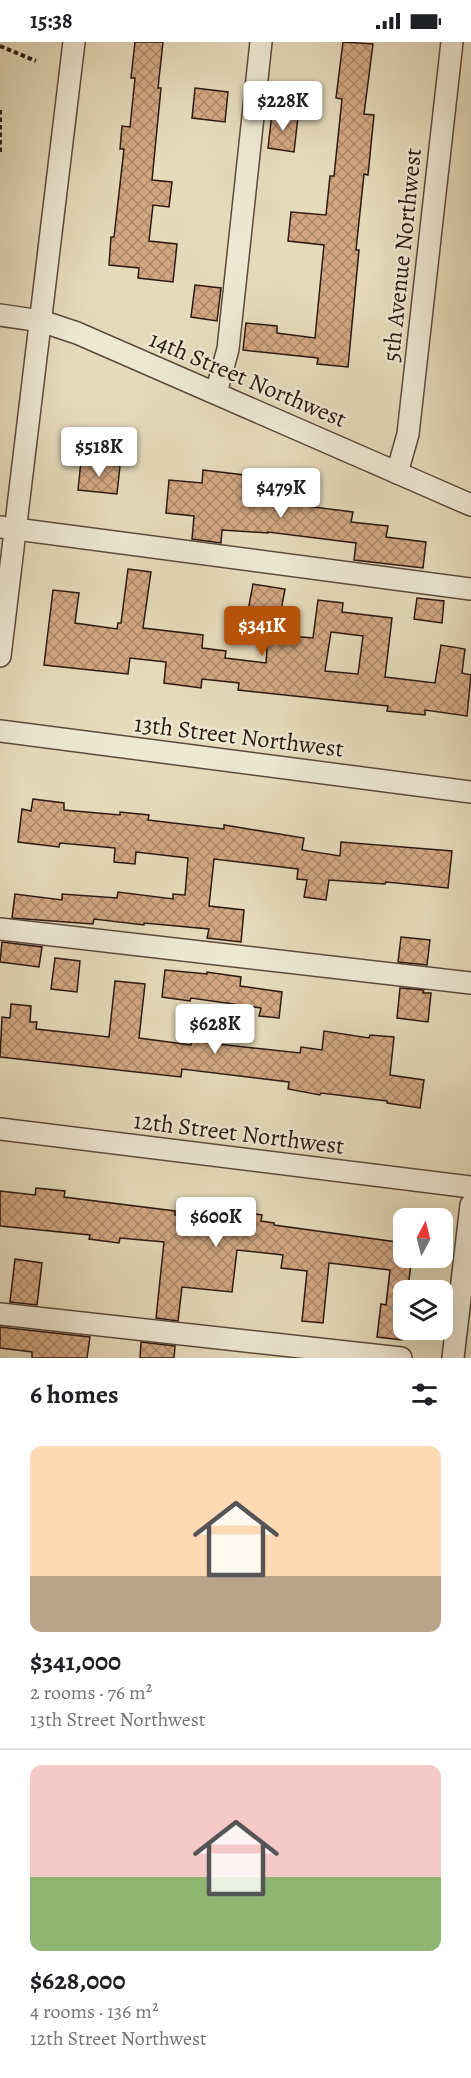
<!DOCTYPE html>
<meta charset="utf-8">
<style>
body{margin:0;font-family:Alegreya,serif;background:#f2f2f2;color:#202124;height:100vh;display:flex;flex-direction:column;font-size:22px;white-space:nowrap}
*{box-sizing:border-box;margin:0}
p{font-size:20px;color:#757577}
.icon{flex:none;width:33px;height:33px;fill:none;stroke:currentColor;stroke-width:2;stroke-linecap:round;stroke-linejoin:round}
.map{position:relative;height:1316px;overflow:hidden}
.panel{display:flex;flex-direction:column;background:#fff;flex:1}
.panel>*{flex:none}
.needle{width:39px;rotate:7deg}
.buttons{position:absolute;left:393px;top:1166px;display:grid;gap:12px}
.buttons a{display:grid;place-items:center;width:60px;height:60px;border-radius:12px;background:#fff;box-shadow:0 6px 24px #0002;font-size:30px}
.price{position:absolute;translate:-50% -51px;padding:0 14px;border-radius:6px;background:#fff;color:#222;font-size:20px;line-height:39px;filter:drop-shadow(0 2px 3px #0008)}
.price::after{content:'';position:absolute;left:50%;top:36px;width:18px;height:14px;margin-left:-9px;background:inherit;clip-path:polygon(0 0,100% 0,50% 100%)}
.price.current{background:#b45309;color:#fff}
ul{padding:0;list-style:none}
li{display:grid;align-content:center;gap:12px;height:318px;padding:0 30px}
li+li{border-top:2px solid #e0e0e0}
li span{display:grid;place-items:center;height:186px;border-radius:12px;color:#555}
li>.icon{margin-inline-start:auto}
span .icon{width:108px;height:108px;fill:#fffc;stroke-width:1}
li b{font-size:26px}
h2{display:flex;justify-content:space-between;align-items:center;height:72px;padding:0 30px;font-size:26px}
.status{display:flex;justify-content:space-between;align-items:center;height:42px;padding:0 30px;background:#fff;direction:ltr}
.status svg{height:16px;fill:currentColor}
.map>svg:first-child{display:block}
</style>
<div class="status"><b>15:38</b><svg viewBox="0 0 49 12"><path d="M0 12V9h3v3zM5 12V6h3v6zM10 12V3h3v9zM15 12V0h3v12zM26 1h20v11H26zM47 4h2v5h-2z"/></svg></div>
<div class="map">
<svg width="471" height="1316" viewBox="0 0 471 1316">
<defs>
<pattern id="building-cross-hatch" width="8" height="8" patternUnits="userSpaceOnUse" patternTransform="scale(1.5)"><rect width="8" height="8" fill="#d2a782"/><path d="M0 0l8 8M0 8l8-8" fill="none" stroke="#ab8769"/></pattern>
</defs>
<rect width="100%" height="100%" fill="#e5dbbb"/>
<filter id="stains"><feTurbulence type="fractalNoise" baseFrequency=".00333" numOctaves="4"/><feColorMatrix values="0 0 0 0 .2 0 0 0 0 .09 0 0 0 0 .02 0 0 0 .5 -.17"/></filter>
<radialGradient id="worn" r=".72"><stop offset=".6" stop-color="#630" stop-opacity="0"/><stop offset="1" stop-color="#630" stop-opacity=".3"/></radialGradient>
<g fill="url(#building-cross-hatch)" stroke="#2d1910" stroke-width="1.5" fill-rule="evenodd">
<path d="M 135,0 L 163,0 L 158,46 L 161,46 L 152,138 L 172,140 L 169,165 L 153,163 L 149,199 L 177,202 L 173,240 L 138,236 L 139,226 L 109,223 L 111,195 L 114,195 L 124,107 L 120,107 L 122,84 L 130,85 L 135,36 L 131,36 Z"/>
<path d="M 343,0 L 373,2 L 364,72 L 374,73 L 368,133 L 364,132 L 356,208 L 359,208 L 348,325 L 317,322 L 318,316 L 243,308 L 246,281 L 277,284 L 277,291 L 315,296 L 324,203 L 288,199 L 291,170 L 326,173 L 330,134 L 334,134 L 342,57 L 336,56 Z"/>
<path d="M 195,46 L 228,50 L 225,80 L 192,76 Z"/>
<path d="M 272,71 L 298,75 L 294,110 L 268,106 Z"/>
<path d="M 195,243 L 221,246 L 217,279 L 191,275 Z"/>
<path d="M 81,419 L 120,424 L 117,452 L 78,448 Z"/>
<path d="M 203,428 L 253,434 L 250,457 L 353,470 L 351,480 L 388,484 L 386,495 L 426,500 L 423,526 L 354,518 L 356,501 L 268,490 L 268,491 L 222,488 L 221,501 L 192,497 L 194,474 L 166,471 L 169,438 L 202,441 Z"/>
<path d="M 128,527 L 151,530 L 143,586 L 203,593 L 202,606 L 226,609 L 225,616 L 266,621 L 268,592 L 313,596 L 318,558 L 343,561 L 342,570 L 392,576 L 385,635 L 435,641 L 441,603 L 465,607 L 462,631 L 471,633 L 467,674 L 425,668 L 425,673 L 387,669 L 388,664 L 238,648 L 239,641 L 202,637 L 201,646 L 164,641 L 166,620 L 130,616 L 128,632 L 44,623 L 53,548 L 79,551 L 75,581 L 117,587 L 118,581 L 121,581 ZM 331,590 L 363,594 L 358,632 L 325,629 Z"/>
<path d="M 253,542 L 285,547 L 279,579 L 247,574 Z"/>
<path d="M 417,556 L 444,559 L 442,581 L 414,577 Z"/>
<path d="M 33,757 L 64,761 L 64,768 L 120,773 L 120,770 L 149,773 L 148,778 L 224,787 L 224,783 L 304,796 L 302,808 L 340,814 L 341,800 L 452,809 L 448,846 L 386,840 L 385,842 L 329,838 L 326,858 L 304,855 L 307,838 L 297,837 L 298,827 L 214,817 L 209,864 L 244,868 L 241,900 L 207,896 L 209,887 L 144,881 L 144,883 L 94,877 L 93,882 L 12,876 L 15,852 L 62,858 L 62,852 L 117,856 L 118,850 L 173,857 L 173,852 L 185,853 L 188,816 L 136,810 L 135,822 L 114,820 L 115,806 L 60,801 L 59,805 L 18,800 L 22,767 L 31,769 Z"/>
<path d="M 401,895 L 430,898 L 427,923 L 398,920 Z"/>
<path d="M 2,900 L 42,905 L 39,925 L 0,920 Z"/>
<path d="M 55,916 L 80,919 L 77,950 L 51,947 Z"/>
<path d="M 165,928 L 207,932 L 207,930 L 241,935 L 240,944 L 282,950 L 279,976 L 259,974 L 261,966 L 191,956 L 190,959 L 162,955 Z"/>
<path d="M 115,939 L 145,942 L 139,996 L 191,1003 L 191,999 L 300,1011 L 301,1005 L 322,1008 L 324,989 L 369,996 L 370,993 L 394,995 L 390,1033 L 424,1038 L 420,1066 L 387,1061 L 387,1059 L 321,1051 L 320,1053 L 288,1047 L 289,1040 L 182,1027 L 181,1035 L 0,1015 L 2,975 L 10,976 L 11,962 L 31,964 L 30,980 L 37,980 L 36,987 L 109,995 Z"/>
<path d="M 400,946 L 424,948 L 423,951 L 431,951 L 428,980 L 397,976 Z"/>
<path d="M 36,1146 L 65,1149 L 64,1155 L 175,1169 L 175,1173 L 240,1180 L 242,1170 L 262,1173 L 261,1179 L 274,1181 L 274,1183 L 404,1201 L 404,1215 L 412,1215 L 408,1245 L 403,1244 L 402,1298 L 377,1295 L 381,1262 L 386,1263 L 390,1228 L 329,1221 L 323,1281 L 302,1279 L 307,1229 L 281,1226 L 283,1213 L 237,1208 L 232,1250 L 182,1245 L 178,1279 L 156,1276 L 164,1200 L 120,1196 L 119,1201 L 89,1197 L 90,1193 L 0,1184 L 0,1149 L 35,1153 Z"/>
<path d="M 15,1217 L 42,1221 L 37,1263 L 10,1260 Z"/>
<path d="M 0,1285 L 90,1295 L 87,1316 L 32,1316 L 32,1310 L 0,1306 Z"/>
<path d="M 141,1300 L 175,1304 L 174,1316 L 140,1316 Z"/>
</g>
<g fill="none" stroke-linecap="round" stroke-linejoin="round">
<g stroke="#5b4a3b" stroke-width="24">
<g id="minor">
<path d="M 0,273 L 41,279 L 77,291 L 471,463"/>
<path d="M 216,351 L 228,307 L 261,0"/>
<path d="M 397,431 L 408,392 L 452,0"/>
<path d="M 0,485 L 471,547"/>
<path d="M 0,614 L 74,0"/>
<path d="M 0,689 L 471,750"/>
<path d="M 0,887 L 471,941"/>
<path d="M 0,1087 L 471,1145"/>
<path d="M 0,1272 L 401,1316"/>
<path d="M 453,1316 L 471,1163"/>
</g>
</g>
<g stroke="#2d1910" stroke-width="4" stroke-dasharray="4.5 3" stroke-linecap="butt">
<path d="M 0,4 L 36,19"/>
<path d="M 0,68 L 0,113"/>
</g>
<use href="#minor" stroke="#eee8d3" stroke-width="21"/>
</g>
<g text-anchor="middle" dominant-baseline="central" stroke-width="4.5" stroke-linejoin="round" paint-order="stroke">
<g font-size="24" fill="#2d1910" stroke="#eee8d3">
<text transform="translate(402 213) rotate(-84)">5th Avenue Northwest</text>
<text transform="translate(248 337) rotate(23)">14th Street Northwest</text>
<text transform="translate(239 694) rotate(7)">13th Street Northwest</text>
<text transform="translate(239 1091) rotate(7)">12th Street Northwest</text>
</g>
</g>
<rect width="100%" height="100%" filter="url(#stains)"/>
<rect width="100%" height="100%" fill="url(#worn)"/>
</svg>
<div class="buttons">
<a><svg class="needle" viewBox="-14 -14 28 28"><path d="M0-13l5 13h-10z" fill="#e53935"/><path d="M0 13l5-13h-10z" fill="#757577"/></svg></a>
<a><svg class="icon" aria-label="layers" viewBox="0 0 24 24"><path d="M12 4l9 5-9 5-9-5zM3 14l9 5 9-5"/></svg></a>
</div>
<b class="price" style="left:283px;top:90px">$228K</b>
<b class="price" style="left:99px;top:436px">$518K</b>
<b class="price" style="left:281px;top:477px">$479K</b>
<b class="price current" style="left:262px;top:615px">$341K</b>
<b class="price" style="left:215px;top:1013px">$628K</b>
<b class="price" style="left:216px;top:1206px">$600K</b>
</div>
<section class="panel">
<h2>6 homes<svg class="icon" aria-label="filters" viewBox="0 0 24 24"><path d="M4 7h16M4 17h16"/><circle cx="9" cy="7" r="2"/><circle cx="15" cy="17" r="2"/></svg></h2>
<ul>
<li><span style="background:linear-gradient(#ffd9b3 70%,#b9a48a 0)"><svg class="icon" aria-label="home" viewBox="0 0 24 24"><path d="M3 11l9-7 9 7M6 9v11h12V9"/></svg></span><div><b>$341,000</b><p>2 rooms · 76 m²</p><p>13th Street Northwest</p></div></li>
<li><span style="background:linear-gradient(#f6c9c9 60%,#8fb573 0)"><svg class="icon" aria-label="home" viewBox="0 0 24 24"><path d="M3 11l9-7 9 7M6 9v11h12V9"/></svg></span><div><b>$628,000</b><p>4 rooms · 136 m²</p><p>12th Street Northwest</p></div></li>
</ul>
</section>
